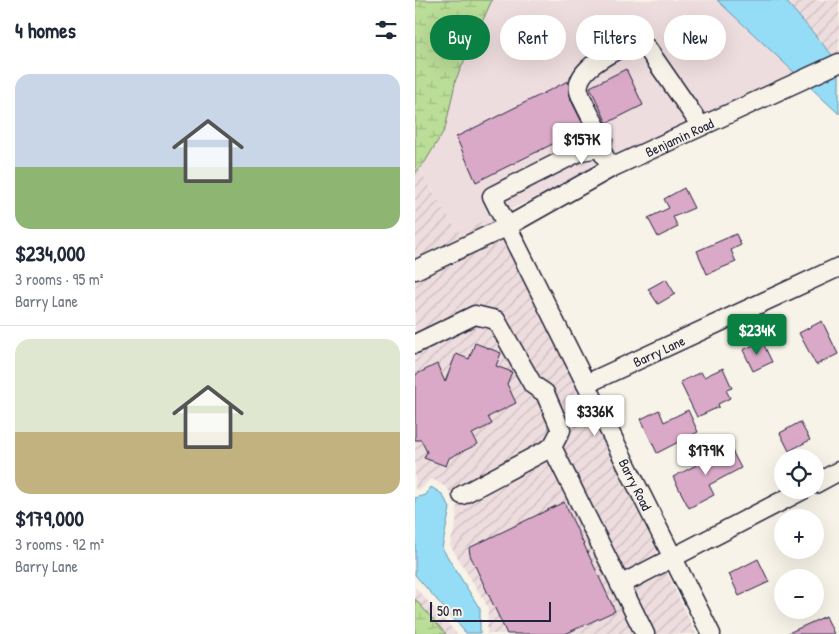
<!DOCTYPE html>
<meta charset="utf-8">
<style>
body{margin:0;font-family:"Patrick Hand",sans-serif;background:#f2f2f3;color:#1f2937;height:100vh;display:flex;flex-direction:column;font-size:19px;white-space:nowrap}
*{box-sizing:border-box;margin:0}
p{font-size:16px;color:#747a83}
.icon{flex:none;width:28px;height:28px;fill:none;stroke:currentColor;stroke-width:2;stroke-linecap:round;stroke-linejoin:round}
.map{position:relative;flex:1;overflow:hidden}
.side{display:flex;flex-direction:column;background:#fff;width:415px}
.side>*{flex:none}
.guide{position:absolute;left:15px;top:15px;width:334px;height:45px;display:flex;gap:10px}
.buttons{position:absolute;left:359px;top:449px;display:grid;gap:10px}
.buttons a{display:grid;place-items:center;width:50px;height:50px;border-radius:50%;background:#fff;box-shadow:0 5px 20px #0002;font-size:25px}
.scale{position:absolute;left:15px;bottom:12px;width:121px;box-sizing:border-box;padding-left:5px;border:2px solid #22223b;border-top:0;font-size:14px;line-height:18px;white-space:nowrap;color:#22223b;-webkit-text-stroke:4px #f7f3e8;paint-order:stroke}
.price{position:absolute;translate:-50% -42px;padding:0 11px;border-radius:5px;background:#fff;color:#222;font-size:16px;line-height:32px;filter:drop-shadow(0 1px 2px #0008)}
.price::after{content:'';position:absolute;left:50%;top:30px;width:15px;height:11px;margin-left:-8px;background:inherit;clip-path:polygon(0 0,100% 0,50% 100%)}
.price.selected{background:#0b8043;color:#fff}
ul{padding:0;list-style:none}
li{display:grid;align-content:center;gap:10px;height:265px;padding:0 15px}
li+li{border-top:1px solid #e0e1e3}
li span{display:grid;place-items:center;height:155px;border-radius:15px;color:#555}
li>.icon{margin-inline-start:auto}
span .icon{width:90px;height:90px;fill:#fffc;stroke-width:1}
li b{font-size:21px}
h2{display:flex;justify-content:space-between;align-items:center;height:60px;padding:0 15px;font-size:21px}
.tag{padding:0 18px;border-radius:22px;background:#fff;box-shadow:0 5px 20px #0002;font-size:18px;line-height:45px}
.tag.selected{background:#0b8043;color:#fff}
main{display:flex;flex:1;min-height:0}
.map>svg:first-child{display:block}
</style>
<main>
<section class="side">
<h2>4 homes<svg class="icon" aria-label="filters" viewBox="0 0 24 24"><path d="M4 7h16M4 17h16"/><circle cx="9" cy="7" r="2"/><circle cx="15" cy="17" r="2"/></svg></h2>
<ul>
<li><span style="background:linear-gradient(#c9d6e8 60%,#8fb573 0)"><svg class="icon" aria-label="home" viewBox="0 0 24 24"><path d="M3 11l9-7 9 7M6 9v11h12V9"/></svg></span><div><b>$234,000</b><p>3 rooms · 95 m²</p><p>Barry Lane</p></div></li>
<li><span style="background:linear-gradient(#dfe7d0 60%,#c2b280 0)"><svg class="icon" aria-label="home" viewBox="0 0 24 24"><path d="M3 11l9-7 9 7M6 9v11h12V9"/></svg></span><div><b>$179,000</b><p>3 rooms · 92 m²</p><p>Barry Lane</p></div></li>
</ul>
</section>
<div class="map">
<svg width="424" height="634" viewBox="0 0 424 634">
<defs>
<pattern id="industrial-furrows" width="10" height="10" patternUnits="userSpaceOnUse" patternTransform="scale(1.25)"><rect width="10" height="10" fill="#eeddde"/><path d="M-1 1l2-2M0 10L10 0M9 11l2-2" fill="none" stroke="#ccbdbf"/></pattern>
<pattern id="wetland-marsh" width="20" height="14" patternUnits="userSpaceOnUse" patternTransform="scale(1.25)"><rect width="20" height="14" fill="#badd97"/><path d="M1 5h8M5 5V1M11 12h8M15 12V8" fill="none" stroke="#a0bd83"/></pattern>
</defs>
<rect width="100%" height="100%" fill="#f7f3e8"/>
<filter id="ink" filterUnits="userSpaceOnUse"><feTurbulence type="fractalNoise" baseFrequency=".02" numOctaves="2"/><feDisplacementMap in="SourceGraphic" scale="10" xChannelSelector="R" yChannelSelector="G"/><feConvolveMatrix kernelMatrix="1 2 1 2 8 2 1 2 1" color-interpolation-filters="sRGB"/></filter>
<g filter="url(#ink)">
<path fill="#eeddde" d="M 77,0 L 302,0 L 380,73 L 193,160 L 143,188 L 42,233 L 4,168 L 30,129 L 41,79 Z"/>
<g fill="url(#industrial-furrows)">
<path d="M 370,0 L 424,0 L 424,53 L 418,56 Z"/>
<path d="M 4,168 L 42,232 L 82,215 L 85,220 L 0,260 L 0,173 Z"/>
<path d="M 88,238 L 197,457 L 281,634 L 72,634 L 73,607 L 35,545 L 41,523 L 42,504 L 32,488 L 19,480 L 14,480 L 6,489 L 0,490 L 0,279 Z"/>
<path d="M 0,587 L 42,634 L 31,634 L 0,599 Z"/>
</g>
<g fill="url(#wetland-marsh)" stroke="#6e8069">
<path d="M 0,0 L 77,0 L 41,79 L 30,129 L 10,162 L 0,173 Z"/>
<path d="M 0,599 L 31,634 L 0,634 Z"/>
</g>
<g fill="#95ddf6" stroke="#6792ab">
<path d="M 302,0 L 370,0 L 418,56 L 380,73 Z"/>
<path d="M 424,72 L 424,114 L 394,86 Z"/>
<path d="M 16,487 L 27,494 L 35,508 L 27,548 L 65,609 L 65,633 L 51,633 L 0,575 L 0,498 L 11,495 Z"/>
</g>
<g fill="#daa9c8" stroke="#22223b">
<path d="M 211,69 L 228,105 L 192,123 L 175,87 Z"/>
<path d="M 153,81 L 156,100 L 170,128 L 61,182 L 41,137 Z"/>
<path d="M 269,188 L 279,208 L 258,217 L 263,227 L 243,237 L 233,218 L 254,208 L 249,199 Z"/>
<path d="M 321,234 L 326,245 L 316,250 L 321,262 L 292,274 L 282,251 Z"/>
<path d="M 251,279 L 260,294 L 243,304 L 233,289 Z"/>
<path d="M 407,321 L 423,354 L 401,365 L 384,333 Z"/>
<path d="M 347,341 L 357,362 L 338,371 L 328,350 Z"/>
<path d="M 60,343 L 86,353 L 81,366 L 97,372 L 92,384 L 101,403 L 73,417 L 77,424 L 57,434 L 63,444 L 34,458 L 31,466 L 9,458 L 12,452 L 6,440 L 0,440 L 0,375 L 22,364 L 30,382 L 41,354 L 54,359 Z"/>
<path d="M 308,368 L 317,388 L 311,390 L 315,398 L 303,404 L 304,407 L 282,417 L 265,382 L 286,372 L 289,377 Z"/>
<path d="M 244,410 L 249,422 L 273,410 L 283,432 L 242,453 L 226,419 Z"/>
<path d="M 385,422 L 395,440 L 374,451 L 365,433 Z"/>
<path d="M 314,445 L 326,468 L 294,485 L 299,495 L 274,508 L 258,477 L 301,455 L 300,452 Z"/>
<path d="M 149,502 L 200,611 L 150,634 L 92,634 L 55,555 L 54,548 Z"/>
<path d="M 343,559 L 354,582 L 324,596 L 314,574 Z"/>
<path d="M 411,616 L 419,634 L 371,634 Z"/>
</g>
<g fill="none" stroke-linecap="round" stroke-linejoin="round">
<g stroke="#22223b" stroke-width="21">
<g id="minor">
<path d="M 185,148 L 188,140 C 182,126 168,105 164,91 C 159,68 204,48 220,43 L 232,48 L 286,126"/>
<path id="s1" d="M 196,168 L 185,148 L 166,151 L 77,196 L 296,634"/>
<path id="s2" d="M 0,270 L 93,226 L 196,168 L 424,63"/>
<path d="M 0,344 L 60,315 L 81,320 L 118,385 L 130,393 L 146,430 L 137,447 L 230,634"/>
<path id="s3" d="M 171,384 L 424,267"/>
<path d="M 400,484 L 424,471"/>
<path d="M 47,495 L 137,447"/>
<path d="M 205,585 L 388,490"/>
</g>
</g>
<use href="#minor" stroke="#f7f3e8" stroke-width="18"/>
</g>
</g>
<g text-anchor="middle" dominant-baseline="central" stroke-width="4.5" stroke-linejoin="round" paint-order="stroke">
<g font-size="14" fill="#22223b" stroke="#f7f3e8">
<text stroke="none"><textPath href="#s2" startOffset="296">Benjamin Road</textPath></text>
<text stroke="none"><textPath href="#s3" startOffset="80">Barry Lane</textPath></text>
<text stroke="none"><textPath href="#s1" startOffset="464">Barry Road</textPath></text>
</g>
</g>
</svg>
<div class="buttons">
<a><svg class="icon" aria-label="locate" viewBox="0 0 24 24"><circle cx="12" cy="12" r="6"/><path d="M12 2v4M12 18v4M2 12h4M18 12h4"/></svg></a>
<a>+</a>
<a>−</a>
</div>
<div class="scale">50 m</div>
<b class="price" style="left:167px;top:165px">$157K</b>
<b class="price selected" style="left:342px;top:356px">$234K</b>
<b class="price" style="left:180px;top:437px">$336K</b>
<b class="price" style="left:291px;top:476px">$179K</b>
<div class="guide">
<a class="tag selected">Buy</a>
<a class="tag">Rent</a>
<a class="tag">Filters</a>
<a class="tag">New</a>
</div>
</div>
</main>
